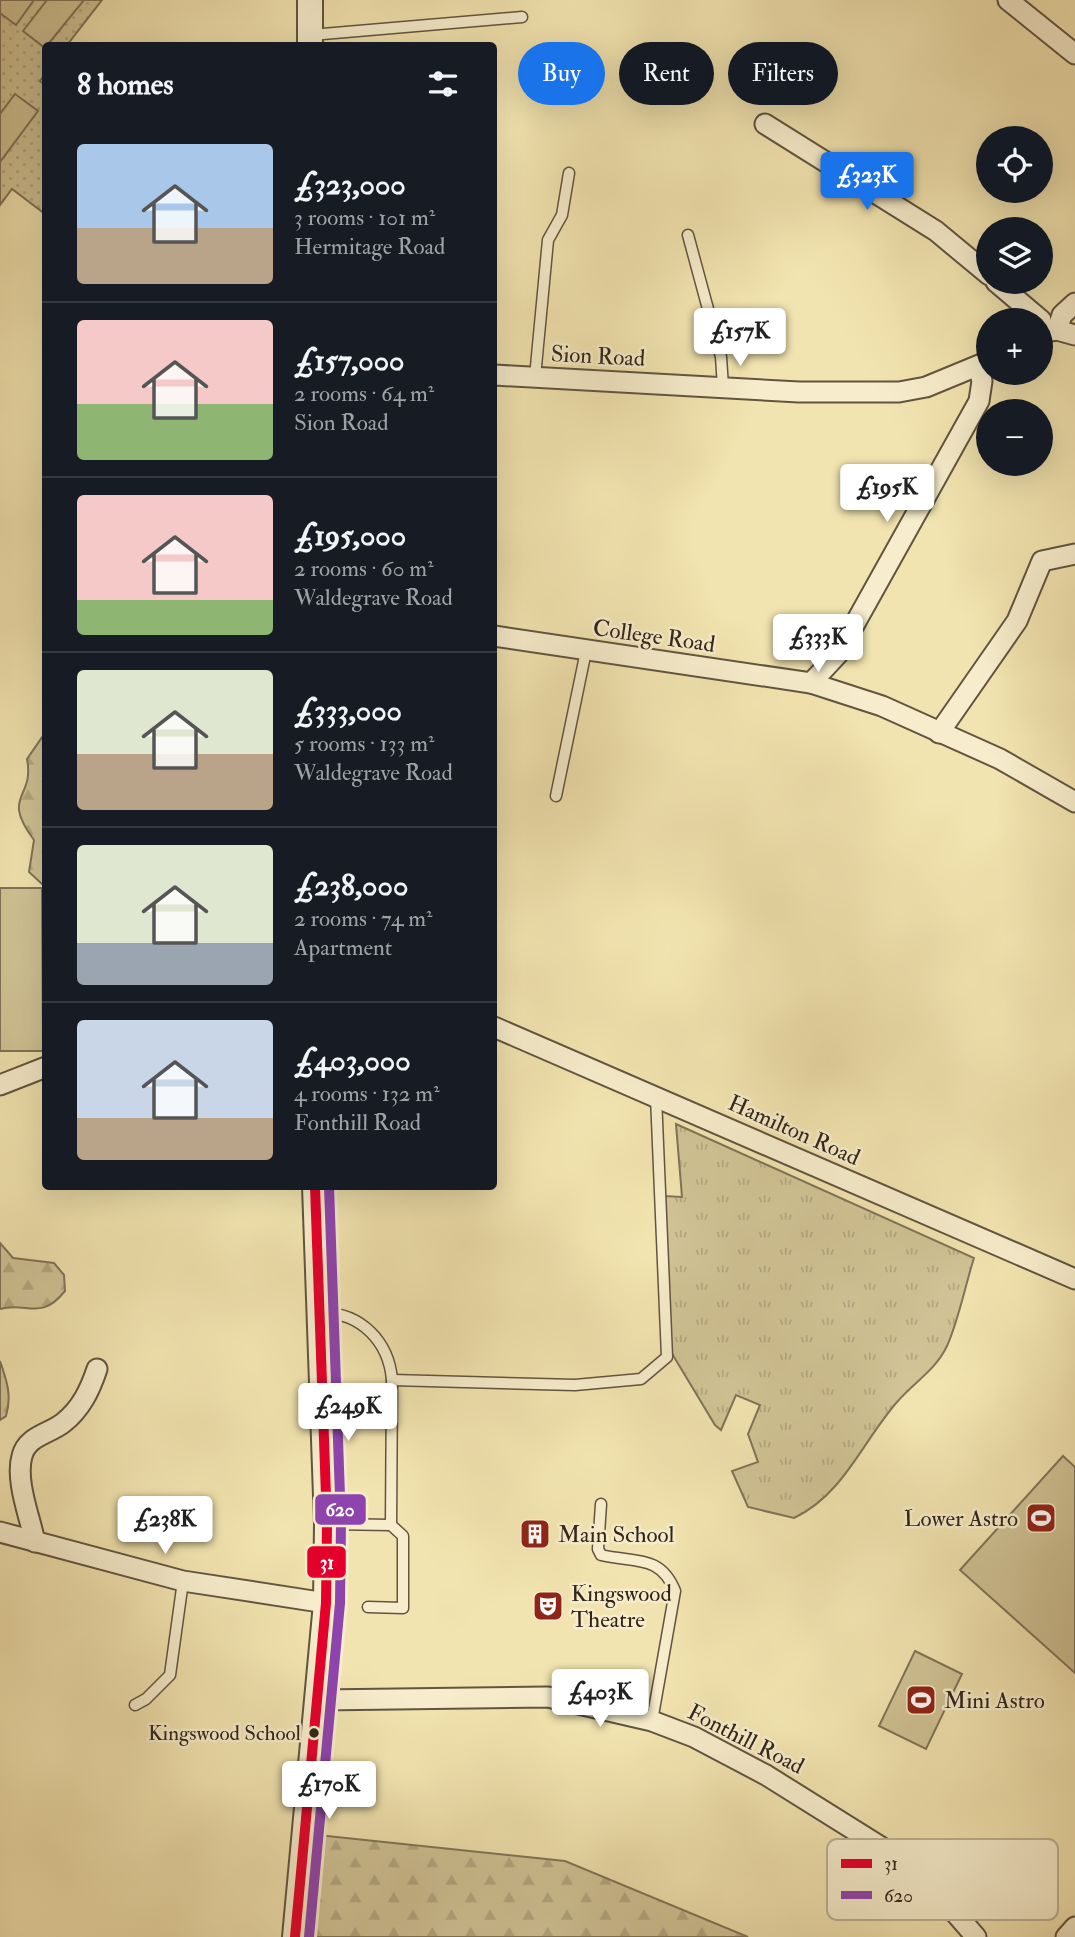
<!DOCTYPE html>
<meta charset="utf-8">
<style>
body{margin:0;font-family:"IM FELL Double Pica",serif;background:#242831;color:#f1f3f6;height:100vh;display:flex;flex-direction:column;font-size:26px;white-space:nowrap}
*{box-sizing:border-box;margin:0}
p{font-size:23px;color:#9ea1a6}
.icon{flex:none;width:38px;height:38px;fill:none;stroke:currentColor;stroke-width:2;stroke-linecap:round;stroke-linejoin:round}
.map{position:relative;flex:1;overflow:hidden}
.side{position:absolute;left:42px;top:42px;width:455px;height:1148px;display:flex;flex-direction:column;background:#171b24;border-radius:7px;box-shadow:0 7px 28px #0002}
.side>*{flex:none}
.top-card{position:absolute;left:518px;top:42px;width:452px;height:63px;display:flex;gap:14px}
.controls{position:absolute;left:976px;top:126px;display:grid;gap:14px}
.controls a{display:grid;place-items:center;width:77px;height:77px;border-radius:50%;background:#171b24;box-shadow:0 7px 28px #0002;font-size:35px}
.price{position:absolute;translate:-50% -60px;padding:0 16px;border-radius:7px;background:#fff;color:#222;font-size:23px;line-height:46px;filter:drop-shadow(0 2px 4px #0008)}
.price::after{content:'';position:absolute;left:50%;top:42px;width:21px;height:16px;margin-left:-10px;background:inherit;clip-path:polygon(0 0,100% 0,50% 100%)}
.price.selected{background:#1a73e8;color:#fff}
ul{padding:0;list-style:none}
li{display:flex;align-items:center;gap:21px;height:175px;padding:0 35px}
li+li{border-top:2px solid #363941}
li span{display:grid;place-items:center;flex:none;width:196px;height:140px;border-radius:7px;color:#555}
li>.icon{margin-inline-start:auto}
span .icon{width:84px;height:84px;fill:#fffc;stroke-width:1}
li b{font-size:30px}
h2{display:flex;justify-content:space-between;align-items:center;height:84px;padding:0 35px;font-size:30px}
.chip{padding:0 24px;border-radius:32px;background:#171b24;box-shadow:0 7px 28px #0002;font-size:24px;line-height:63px}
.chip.selected{background:#1a73e8;color:#fff}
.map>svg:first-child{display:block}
</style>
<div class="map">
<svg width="1075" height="1937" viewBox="0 0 1075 1937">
<defs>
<pattern id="grass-tufts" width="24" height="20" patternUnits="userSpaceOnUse" patternTransform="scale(1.75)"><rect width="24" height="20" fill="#d1c496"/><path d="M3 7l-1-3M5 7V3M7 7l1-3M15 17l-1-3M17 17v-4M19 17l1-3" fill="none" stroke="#b4a881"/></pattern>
<pattern id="forest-firs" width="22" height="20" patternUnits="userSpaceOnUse" patternTransform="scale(1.75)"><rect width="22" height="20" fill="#d1c496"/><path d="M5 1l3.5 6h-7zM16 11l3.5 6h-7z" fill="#b4a881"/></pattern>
<pattern id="park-dots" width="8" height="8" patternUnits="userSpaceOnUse" patternTransform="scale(1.75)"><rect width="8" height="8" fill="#d1c496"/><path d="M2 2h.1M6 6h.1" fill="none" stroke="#b4a881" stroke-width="1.8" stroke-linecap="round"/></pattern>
</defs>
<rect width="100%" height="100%" fill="#f2e4b0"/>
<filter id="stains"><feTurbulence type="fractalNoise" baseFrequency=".00286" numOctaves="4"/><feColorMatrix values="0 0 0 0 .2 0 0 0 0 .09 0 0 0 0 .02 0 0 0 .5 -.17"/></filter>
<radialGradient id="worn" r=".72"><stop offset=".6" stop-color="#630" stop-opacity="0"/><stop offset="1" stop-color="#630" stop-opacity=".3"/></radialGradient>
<path fill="url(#grass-tufts)" stroke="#817458" stroke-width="2" d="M 676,1124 L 974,1258 C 965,1286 959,1319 947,1346 C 935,1371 914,1382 897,1402 C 862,1442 844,1494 794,1518 L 748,1507 L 732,1471 L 758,1462 L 748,1434 L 760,1405 L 736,1395 L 721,1430 L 715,1425 L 671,1352 L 665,1196 L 682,1197 Z"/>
<g fill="url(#forest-firs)" stroke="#817458" stroke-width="2">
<path d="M 45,733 L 46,882 L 42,884 L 29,872 L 34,840 C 0,794 35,800 27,759 Z"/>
<path d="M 0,1243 L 13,1258 L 54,1263 L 64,1275 L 65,1291 C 40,1322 27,1301 0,1309 Z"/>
<path d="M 0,1361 C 7,1381 12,1396 6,1416 L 0,1420 Z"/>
<path d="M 308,1834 L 565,1861 L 748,1937 L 304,1937 Z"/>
</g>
<path fill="url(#park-dots)" stroke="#817458" stroke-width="2" d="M 0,0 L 102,0 L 67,45 L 46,46 L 45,74 L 40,81 L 46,86 L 45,214 L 12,189 L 0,205 Z"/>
<g fill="#d1c496" stroke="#817458" stroke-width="2">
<path d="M 0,0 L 34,0 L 16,25 L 0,13 Z"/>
<path d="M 47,0 L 84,0 L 45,48 L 23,31 Z"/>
<path d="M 15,94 L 38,111 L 0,162 L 0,114 Z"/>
<path d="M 0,888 L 42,888 L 43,1051 L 0,1051 Z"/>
<path d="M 1063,1456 L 1075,1467 L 1075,1673 L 960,1570 Z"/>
<path d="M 915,1651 L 962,1674 L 926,1749 L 879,1726 Z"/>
</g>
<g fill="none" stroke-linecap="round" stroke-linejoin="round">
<g stroke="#61553f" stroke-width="13">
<g id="service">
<path d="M 311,35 L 522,17"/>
<path d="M 688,235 L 721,357 L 723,387"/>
<path d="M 535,377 L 548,240 L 562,215 L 569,173"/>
<path d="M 556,796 L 586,651"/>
<path d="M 321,1313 C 361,1312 389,1342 392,1380 L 391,1525 L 329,1524"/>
<path d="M 392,1380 L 575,1385 L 641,1379 L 667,1357 L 656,1097"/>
<path d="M 601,1504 L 598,1549 L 601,1555 C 634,1563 660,1554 675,1591 L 652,1721"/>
<path d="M 368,1607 L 403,1608 L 403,1536 L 391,1525"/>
<path d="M 135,1705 L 146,1699 L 170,1675 L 183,1581"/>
</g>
</g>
<g stroke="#61553f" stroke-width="23">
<g id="minor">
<path d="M 1008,0 L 1075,54"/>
<path d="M 765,124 L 936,231 L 989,275"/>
<path d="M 996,282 L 1041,320"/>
<path d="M 1057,330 L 1062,315 L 1075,303"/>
<path d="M 1041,333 L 1057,330 L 1075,335"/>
<path d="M 494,375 L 799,392 L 899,392 L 926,387 L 989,361"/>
<path d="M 494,636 L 811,683 L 882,706 L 1000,759 L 1075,802"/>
<path d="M 811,683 L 838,654 L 979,401 L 982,381 L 978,366"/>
<path d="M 939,733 L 1017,621 L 1042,561 L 1075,554"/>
<path d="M 494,1027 L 1075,1279"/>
<path d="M 0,1085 L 46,1067"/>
<path d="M 0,1532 L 183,1581 L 326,1603"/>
<path d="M 35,1542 C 30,1517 15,1481 22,1456 C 27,1436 49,1434 63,1423 C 81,1409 90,1390 97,1369"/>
<path d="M 320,1700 L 548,1697 L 652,1721 L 694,1737 L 766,1775 L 894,1855 L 950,1907 L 976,1937"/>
<path d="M 1066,1937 L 1075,1927"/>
</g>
</g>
<g stroke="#61553f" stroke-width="28">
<g id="tertiary">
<path d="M 310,0 L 310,46"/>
<path d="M 295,1937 L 326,1603 L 327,1524 L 315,1186"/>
</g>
</g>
<use href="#service" stroke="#f7edcc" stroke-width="10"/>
<use href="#minor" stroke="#f7edcc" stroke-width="19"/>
<use href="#tertiary" stroke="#f7edcc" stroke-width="24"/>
<g stroke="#f7edcc" stroke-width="16">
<path id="bus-1" d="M 295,1937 L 326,1603 L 327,1524 L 315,1186"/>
</g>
<g stroke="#f7edcc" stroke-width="16">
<path id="bus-2" d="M 309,1937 L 340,1603 L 341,1524 L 329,1186"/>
</g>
<use href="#bus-1" stroke="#e4002b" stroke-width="10"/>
<use href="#bus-2" stroke="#8e44ad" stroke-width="10"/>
</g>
<defs>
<g id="stadium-square" transform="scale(1.575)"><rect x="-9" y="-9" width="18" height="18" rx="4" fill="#8f2418" stroke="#f7edcc"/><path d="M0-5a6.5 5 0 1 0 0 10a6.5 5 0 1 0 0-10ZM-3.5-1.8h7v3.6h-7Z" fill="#fff"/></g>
<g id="building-square" transform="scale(1.575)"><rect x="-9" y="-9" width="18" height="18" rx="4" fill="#8f2418" stroke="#f7edcc"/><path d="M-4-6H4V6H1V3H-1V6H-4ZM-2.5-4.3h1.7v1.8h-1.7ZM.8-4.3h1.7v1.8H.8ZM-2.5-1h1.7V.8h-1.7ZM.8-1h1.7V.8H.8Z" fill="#fff"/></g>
<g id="theatre-square" transform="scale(1.575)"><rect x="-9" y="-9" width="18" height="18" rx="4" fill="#8f2418" stroke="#f7edcc"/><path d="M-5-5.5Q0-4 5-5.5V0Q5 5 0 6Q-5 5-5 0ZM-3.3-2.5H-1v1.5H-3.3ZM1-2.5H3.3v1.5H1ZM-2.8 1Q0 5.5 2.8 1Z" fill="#fff"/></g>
</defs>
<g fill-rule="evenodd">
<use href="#stadium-square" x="1041" y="1518"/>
<use href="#building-square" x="535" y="1534"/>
<use href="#theatre-square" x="548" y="1606"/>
<use href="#stadium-square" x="921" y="1700"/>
</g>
<circle fill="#312519" stroke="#f7edcc" stroke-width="2.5" cx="314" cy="1733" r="6"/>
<g text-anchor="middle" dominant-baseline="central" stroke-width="5" stroke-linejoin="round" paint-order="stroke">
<g font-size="21" fill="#312519" stroke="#f7edcc" text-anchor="end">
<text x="301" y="1733">Kingswood School</text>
</g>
<g font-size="23" fill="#312519" stroke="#f7edcc">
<text transform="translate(598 356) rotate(3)">Sion Road</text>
<text transform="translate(654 636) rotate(8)">College Road</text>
<text transform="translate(794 1130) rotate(24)">Hamilton Road</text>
<text transform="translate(746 1739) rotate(27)">Fonthill Road</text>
</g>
<g font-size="23" fill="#312519" stroke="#f7edcc" text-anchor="start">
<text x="1018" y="1518" text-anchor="end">Lower Astro</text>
<text x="558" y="1534">Main School</text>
<text x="571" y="1593">Kingswood<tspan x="571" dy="26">Theatre</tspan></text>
<text x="944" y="1700">Mini Astro</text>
</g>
</g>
<rect x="827" y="1839" width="231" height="81" rx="10" fill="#f7edcc" stroke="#bcb196" stroke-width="2"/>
<rect x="841" y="1859" width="31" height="9" fill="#e4002b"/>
<rect x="841" y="1891" width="31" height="8" fill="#8e44ad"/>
<g font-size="19" fill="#312519">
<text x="884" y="1870">31</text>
<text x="884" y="1902">620</text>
</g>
<g stroke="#f7edcc" stroke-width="2.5">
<rect x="314" y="1493" width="53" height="33" rx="7" fill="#8e44ad"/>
<rect x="306" y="1545" width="41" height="34" rx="7" fill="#e4002b"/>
</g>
<g font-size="19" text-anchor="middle" font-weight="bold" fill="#fff">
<text x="340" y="1516">620</text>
<text x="327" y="1569">31</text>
</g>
<rect width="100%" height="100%" filter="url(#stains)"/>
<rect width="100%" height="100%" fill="url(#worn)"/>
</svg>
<div class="controls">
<a><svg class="icon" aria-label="locate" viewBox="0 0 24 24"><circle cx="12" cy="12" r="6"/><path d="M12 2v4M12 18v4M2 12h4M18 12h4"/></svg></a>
<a><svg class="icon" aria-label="layers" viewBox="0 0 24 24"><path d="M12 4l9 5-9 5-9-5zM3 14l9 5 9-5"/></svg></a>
<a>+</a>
<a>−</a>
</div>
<b class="price selected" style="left:867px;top:212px">£323K</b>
<b class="price" style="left:740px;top:368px">£157K</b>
<b class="price" style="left:887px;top:524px">£195K</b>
<b class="price" style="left:818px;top:674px">£333K</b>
<b class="price" style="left:348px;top:1443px">£249K</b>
<b class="price" style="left:165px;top:1556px">£238K</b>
<b class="price" style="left:600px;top:1729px">£403K</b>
<b class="price" style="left:329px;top:1821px">£170K</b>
<div class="top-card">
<a class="chip selected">Buy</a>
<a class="chip">Rent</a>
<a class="chip">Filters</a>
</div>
<section class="side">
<h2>8 homes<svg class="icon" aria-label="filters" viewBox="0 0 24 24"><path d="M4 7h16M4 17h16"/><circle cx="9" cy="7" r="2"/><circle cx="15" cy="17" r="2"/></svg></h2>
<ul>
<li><span style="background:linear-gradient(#a9c7e8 60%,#b9a48a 0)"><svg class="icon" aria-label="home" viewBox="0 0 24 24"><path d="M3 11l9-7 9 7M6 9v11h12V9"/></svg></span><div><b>£323,000</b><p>3 rooms · 101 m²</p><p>Hermitage Road</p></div></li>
<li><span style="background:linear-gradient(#f6c9c9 60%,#8fb573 0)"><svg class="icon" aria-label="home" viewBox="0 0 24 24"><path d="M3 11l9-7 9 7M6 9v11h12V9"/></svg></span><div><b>£157,000</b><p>2 rooms · 64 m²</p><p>Sion Road</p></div></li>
<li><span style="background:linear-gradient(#f6c9c9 75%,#8fb573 0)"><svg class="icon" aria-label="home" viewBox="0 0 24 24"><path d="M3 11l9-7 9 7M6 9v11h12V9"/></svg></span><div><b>£195,000</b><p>2 rooms · 60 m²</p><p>Waldegrave Road</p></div></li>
<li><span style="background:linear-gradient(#dfe7d0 60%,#b9a48a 0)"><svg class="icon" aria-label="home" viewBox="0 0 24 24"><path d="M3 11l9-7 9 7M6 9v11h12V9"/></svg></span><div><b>£333,000</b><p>5 rooms · 133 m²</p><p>Waldegrave Road</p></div></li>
<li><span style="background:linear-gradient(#dfe7d0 70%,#9aa5b1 0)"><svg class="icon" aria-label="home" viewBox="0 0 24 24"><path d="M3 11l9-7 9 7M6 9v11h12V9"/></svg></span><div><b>£238,000</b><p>2 rooms · 74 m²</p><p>Apartment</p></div></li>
<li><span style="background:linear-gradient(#c9d6e8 70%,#b9a48a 0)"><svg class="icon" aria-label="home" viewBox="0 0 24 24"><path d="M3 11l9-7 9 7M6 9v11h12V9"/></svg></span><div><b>£403,000</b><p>4 rooms · 132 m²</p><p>Fonthill Road</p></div></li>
</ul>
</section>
</div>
